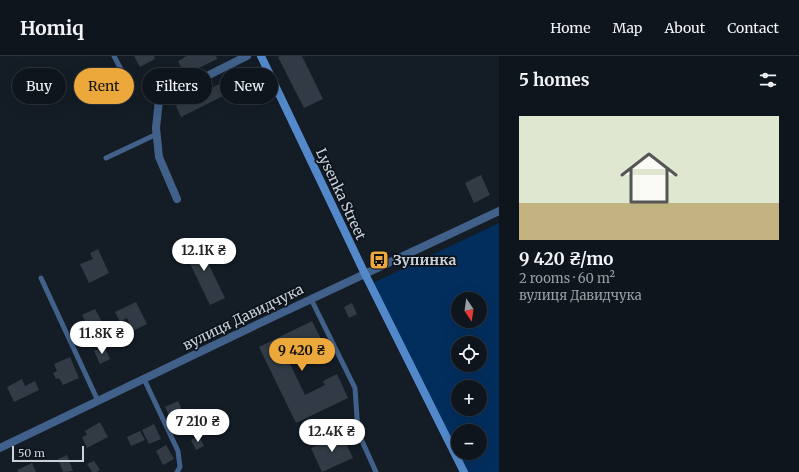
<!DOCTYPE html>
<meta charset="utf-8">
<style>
body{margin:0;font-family:Merriweather,serif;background:#181e25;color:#f1f3f6;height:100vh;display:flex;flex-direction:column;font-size:15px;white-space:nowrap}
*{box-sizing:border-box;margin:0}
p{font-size:13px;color:#9b9fa3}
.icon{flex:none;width:22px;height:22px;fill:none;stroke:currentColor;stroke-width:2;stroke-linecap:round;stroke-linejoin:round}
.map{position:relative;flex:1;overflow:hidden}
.details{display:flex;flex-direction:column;background:#0f151c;width:300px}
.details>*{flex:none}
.top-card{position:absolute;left:12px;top:12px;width:380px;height:36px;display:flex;gap:8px}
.needle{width:26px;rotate:167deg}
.fabs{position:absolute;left:451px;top:236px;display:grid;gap:8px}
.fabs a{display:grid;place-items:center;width:36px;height:36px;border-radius:50%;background:#0f151c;box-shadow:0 4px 16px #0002,0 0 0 1px #2f343b;font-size:20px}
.scale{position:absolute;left:12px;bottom:10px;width:72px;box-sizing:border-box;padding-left:4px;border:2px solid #cdd2d9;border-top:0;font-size:11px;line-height:14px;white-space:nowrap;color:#cdd2d9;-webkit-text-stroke:3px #0c131c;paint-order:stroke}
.price{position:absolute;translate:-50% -34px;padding:0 9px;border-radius:14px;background:#fff;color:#222;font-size:13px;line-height:26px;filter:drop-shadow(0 1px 2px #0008)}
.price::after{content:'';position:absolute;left:50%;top:24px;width:12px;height:9px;margin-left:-6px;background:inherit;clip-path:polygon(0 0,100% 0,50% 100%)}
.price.on{background:#eda83b;color:#111}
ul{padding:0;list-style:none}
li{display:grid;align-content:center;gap:8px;height:212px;padding:0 20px}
li span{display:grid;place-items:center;height:124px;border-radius:0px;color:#555}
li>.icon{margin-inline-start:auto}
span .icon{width:72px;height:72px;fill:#fffc;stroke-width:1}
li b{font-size:17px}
h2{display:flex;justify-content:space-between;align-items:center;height:48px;padding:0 20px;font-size:17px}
.tag{padding:0 14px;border-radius:18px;background:#0f151c;box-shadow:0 4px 16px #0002,0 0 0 1px #2f343b;font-size:14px;line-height:36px}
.tag.on{background:#eda83b;color:#111}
header{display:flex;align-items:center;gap:24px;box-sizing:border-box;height:56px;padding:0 20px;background:#0f151c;border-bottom:1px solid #2f343b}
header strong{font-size:19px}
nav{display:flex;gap:22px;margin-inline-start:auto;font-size:14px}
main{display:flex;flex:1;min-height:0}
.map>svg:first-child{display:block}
</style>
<header>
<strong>Homiq</strong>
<nav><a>Home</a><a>Map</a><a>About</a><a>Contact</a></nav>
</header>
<main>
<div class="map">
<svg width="499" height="416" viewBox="0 0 499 416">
<rect width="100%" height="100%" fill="#141c26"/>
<path fill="#022e5e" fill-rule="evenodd" d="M 499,167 L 499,416 L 468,416 L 459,397 L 480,397 L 480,375 L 458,375 L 458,396 L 371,228 ZM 458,243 L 480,243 L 480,265 L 458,265 ZM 458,287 L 480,287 L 480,309 L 458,309 ZM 458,331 L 480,331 L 480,353 L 458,353 Z"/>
<g fill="#323b45">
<path d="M 134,0 L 154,0 L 155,3 L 140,11 Z"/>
<path d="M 187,0 L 216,0 L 217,3 L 185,19 L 178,5 Z"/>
<path d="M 280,0 L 302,0 L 323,43 L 304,52 L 278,1 Z"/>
<path d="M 253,11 L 259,22 L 181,61 L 176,50 Z"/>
<path d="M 481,119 L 490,139 L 474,147 L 465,127 Z"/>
<path d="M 197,184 L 225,242 L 210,249 L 182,191 Z"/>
<path d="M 98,193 L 109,217 L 89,227 L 80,208 L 93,203 L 90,197 Z"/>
<path d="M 136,246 L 147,268 L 133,275 L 127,262 L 120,266 L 115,256 Z"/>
<path d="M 352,247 L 357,258 L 349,262 L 344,251 Z"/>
<path d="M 95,253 L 102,266 L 89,273 L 82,259 Z"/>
<path d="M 312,265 L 331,303 L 318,309 L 311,295 L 289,306 L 305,339 L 325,329 L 323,325 L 337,318 L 348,342 L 296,367 L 259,291 Z"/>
<path d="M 104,290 L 110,303 L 100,308 L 94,295 Z"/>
<path d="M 70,301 L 79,322 L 63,329 L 59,322 L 56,323 L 53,317 L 57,315 L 54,308 Z"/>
<path d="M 22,323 L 25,330 L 35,325 L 39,334 L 14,346 L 7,331 Z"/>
<path d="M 178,345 L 183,356 L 170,362 L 165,351 Z"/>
<path d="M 100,366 L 108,381 L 87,392 L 82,381 L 87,379 L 85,375 Z"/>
<path d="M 154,368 L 161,383 L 149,388 L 142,374 Z"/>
<path d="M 140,375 L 145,384 L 131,390 L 127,381 Z"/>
<path d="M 341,378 L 353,402 L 322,416 L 311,392 Z"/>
<path d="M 199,380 L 204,390 L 196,394 L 191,384 Z"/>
<path d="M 166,389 L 174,403 L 163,409 L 156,395 Z"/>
<path d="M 67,399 L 73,415 L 63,416 L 58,403 Z"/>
<path d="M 94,405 L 100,414 L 97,416 L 92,416 L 87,408 Z"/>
<path d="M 32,407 L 36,416 L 18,416 L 17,414 Z"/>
</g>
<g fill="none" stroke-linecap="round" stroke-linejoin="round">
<g stroke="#41618a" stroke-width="5">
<path d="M 114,0 L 124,19"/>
<path d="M 106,102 L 157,78"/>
<path d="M 41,222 L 98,345"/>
<path d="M 311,243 L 355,332 L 358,376 L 376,416"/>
<path d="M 144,323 L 178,395 L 180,411 L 177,416"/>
</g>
<g stroke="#41618a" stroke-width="8">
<path d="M 177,143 L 159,101 L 156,72 L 159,44 L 247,0"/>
<path d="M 0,392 L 256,269 L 499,155"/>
</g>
<path stroke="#5389cb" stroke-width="8" d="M 261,0 L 365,218 L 464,416"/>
</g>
<defs>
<g id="bus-square" transform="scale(1)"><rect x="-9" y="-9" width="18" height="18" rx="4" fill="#eda83b" stroke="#0c131c"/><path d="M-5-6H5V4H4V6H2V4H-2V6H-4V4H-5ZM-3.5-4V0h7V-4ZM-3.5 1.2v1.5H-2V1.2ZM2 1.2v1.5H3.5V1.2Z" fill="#111"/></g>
</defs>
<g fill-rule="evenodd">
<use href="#bus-square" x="379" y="204"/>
</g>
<g text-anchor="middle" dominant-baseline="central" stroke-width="3.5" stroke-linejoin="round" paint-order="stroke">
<g font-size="14" fill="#cdd2d9" stroke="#0c131c">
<text transform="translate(341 138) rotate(65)">Lysenka Street</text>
<text transform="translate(243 261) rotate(-26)">вулиця Давидчука</text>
</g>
<g font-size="14" font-weight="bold" fill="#cdd2d9" stroke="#0c131c" text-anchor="start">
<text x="393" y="204">Зупинка</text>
</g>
</g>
</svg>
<div class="fabs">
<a><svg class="needle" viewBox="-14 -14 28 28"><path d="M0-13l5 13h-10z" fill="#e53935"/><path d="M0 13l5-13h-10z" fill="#9b9fa3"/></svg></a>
<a><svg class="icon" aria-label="locate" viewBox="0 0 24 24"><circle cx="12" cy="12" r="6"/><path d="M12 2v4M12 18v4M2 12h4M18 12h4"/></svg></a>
<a>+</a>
<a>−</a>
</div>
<div class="scale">50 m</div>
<b class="price" style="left:204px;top:216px">12.1K ₴</b>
<b class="price" style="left:102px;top:299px">11.8K ₴</b>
<b class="price on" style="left:302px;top:316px">9 420 ₴</b>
<b class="price" style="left:198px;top:387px">7 210 ₴</b>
<b class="price" style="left:332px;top:397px">12.4K ₴</b>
<div class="top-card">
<a class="tag">Buy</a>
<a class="tag on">Rent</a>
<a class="tag">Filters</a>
<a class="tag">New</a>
</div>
</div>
<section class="details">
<h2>5 homes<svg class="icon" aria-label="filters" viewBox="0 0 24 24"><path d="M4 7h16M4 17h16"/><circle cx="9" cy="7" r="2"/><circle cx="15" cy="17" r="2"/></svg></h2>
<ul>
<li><span style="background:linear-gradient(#dfe7d0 70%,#c2b280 0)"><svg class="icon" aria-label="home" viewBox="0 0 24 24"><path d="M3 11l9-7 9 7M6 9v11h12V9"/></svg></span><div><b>9 420 ₴/mo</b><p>2 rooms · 60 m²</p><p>вулиця Давидчука</p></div></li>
</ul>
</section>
</main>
